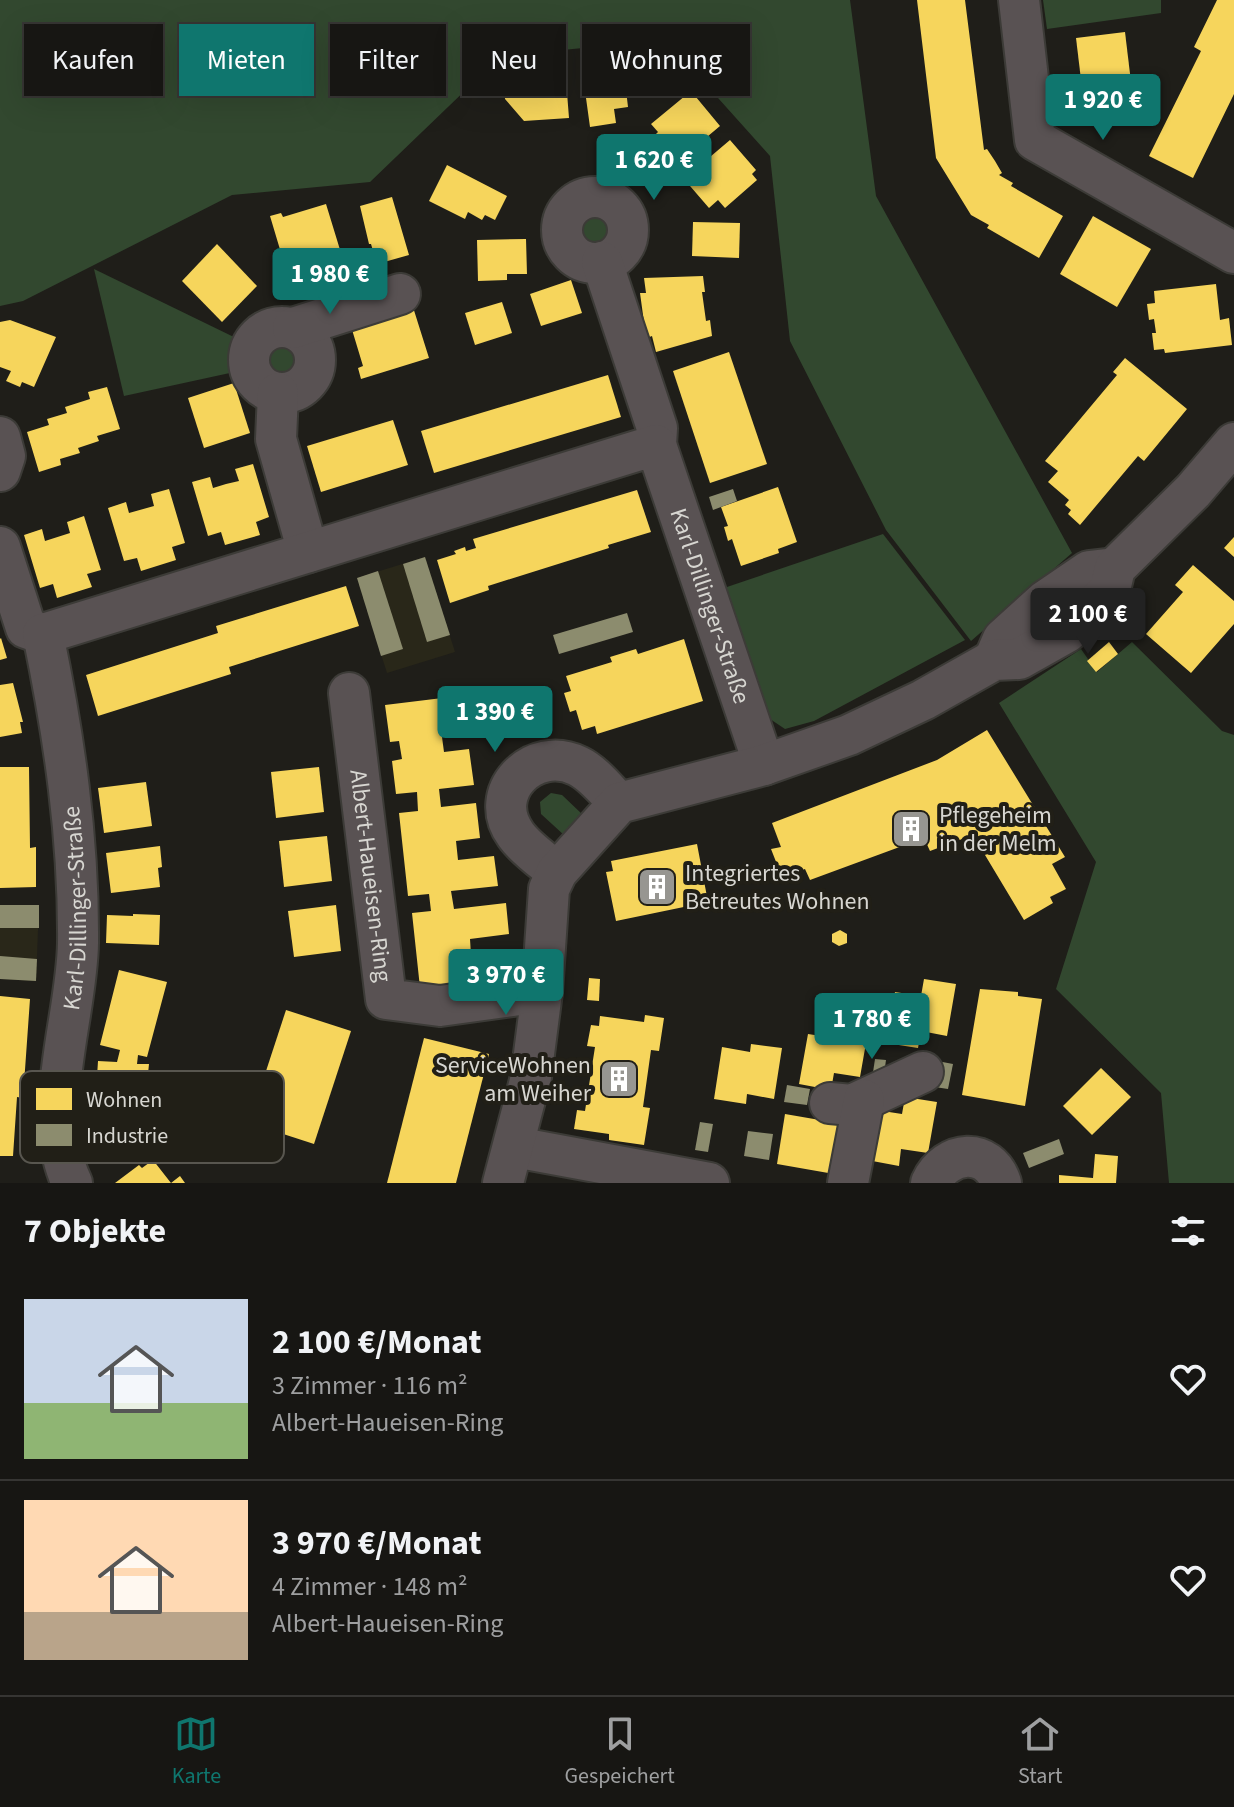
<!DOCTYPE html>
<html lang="de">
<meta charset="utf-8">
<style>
body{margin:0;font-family:"Source Sans 3",sans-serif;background:#242321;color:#f1f3f6;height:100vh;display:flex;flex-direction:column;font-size:30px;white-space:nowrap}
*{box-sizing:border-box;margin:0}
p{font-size:26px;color:#9e9fa0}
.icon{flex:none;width:44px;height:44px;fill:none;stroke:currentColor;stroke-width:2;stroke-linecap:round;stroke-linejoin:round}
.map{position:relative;height:1183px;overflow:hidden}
.panel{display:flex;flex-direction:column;background:#171613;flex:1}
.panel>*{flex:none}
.hud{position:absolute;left:24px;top:24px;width:800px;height:72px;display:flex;gap:16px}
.price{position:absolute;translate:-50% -68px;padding:0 18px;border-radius:8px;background:#0f766e;color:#fff;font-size:26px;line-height:52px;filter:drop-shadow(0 2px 4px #0008)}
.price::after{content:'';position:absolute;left:50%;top:48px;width:24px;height:18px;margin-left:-12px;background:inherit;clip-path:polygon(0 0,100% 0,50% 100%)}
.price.selected{background:#222;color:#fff}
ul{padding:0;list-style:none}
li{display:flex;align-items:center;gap:24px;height:200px;padding:0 24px}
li+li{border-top:2px solid #363533}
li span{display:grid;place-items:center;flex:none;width:224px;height:160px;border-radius:0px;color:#555}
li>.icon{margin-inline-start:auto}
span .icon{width:96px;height:96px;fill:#fffc;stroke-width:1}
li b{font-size:34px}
h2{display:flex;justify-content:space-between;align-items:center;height:96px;padding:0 24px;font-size:34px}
.tag{padding:0 28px;border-radius:0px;background:#171613;box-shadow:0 8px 32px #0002,0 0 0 2px #363533;font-size:28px;line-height:72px}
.tag.selected{background:#0f766e;color:#fff}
.tab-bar{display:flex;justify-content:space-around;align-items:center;height:112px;border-top:2px solid #363533;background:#171613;font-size:22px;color:#9e9fa0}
.tab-bar a{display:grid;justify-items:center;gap:4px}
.tab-bar .selected{color:#0f766e}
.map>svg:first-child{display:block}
</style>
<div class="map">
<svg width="1234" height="1183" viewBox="0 0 1234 1183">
<rect width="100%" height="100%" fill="#1f1e19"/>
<g fill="#292719">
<path d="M 425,557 L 455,652 L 387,673 L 357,578 Z"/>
<path d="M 0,905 L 39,905 L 36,981 L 0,979 Z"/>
</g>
<g fill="#32482f">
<path d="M 0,0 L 850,0 L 876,196 L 1072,553 L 971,641 L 886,530 L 790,341 L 770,156 L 666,40 L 501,56 L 370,182 L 232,195 L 23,301 L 0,306 Z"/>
<path d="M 1043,0 L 1161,0 L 1161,13 L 1047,29 Z"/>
<circle cx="595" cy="230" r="33"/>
<path d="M 94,269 L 240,340 L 239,371 L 124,396 Z"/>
<circle cx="282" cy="361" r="32"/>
<path d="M 883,534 L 965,640 L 814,721 L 785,729 L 764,715 L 721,589 Z"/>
<path d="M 1132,642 L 1222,731 L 1234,735 L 1234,1183 L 1169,1183 L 1161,1093 L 1056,989 L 1096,862 L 999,703 L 1081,649 L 1097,672 Z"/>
<path d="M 551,793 L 562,795 L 583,815 L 550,850 L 564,835 L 541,814 L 540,802 Z"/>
</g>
<g fill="#f6d55c">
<path d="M 917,0 L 965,0 L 984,150 L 987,149 L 995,161 L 1002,173 L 999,175 L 1013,183 L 1011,186 L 1063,216 L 1039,258 L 987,228 L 989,225 L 971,215 L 936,158 Z"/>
<path d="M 1217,0 L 1234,0 L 1234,94 L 1193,178 L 1149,156 L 1201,51 L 1194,47 Z"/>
<path d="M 1125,32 L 1131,82 L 1082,88 L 1076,38 Z"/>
<path d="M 542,62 L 558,62 L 565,67 L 569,118 L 524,121 L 505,99 L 503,73 L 536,70 Z"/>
<path d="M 623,64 L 628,107 L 614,109 L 616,123 L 590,127 L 582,69 Z"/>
<path d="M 691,91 L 720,126 L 676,163 L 654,136 L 658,132 L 651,124 Z"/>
<path d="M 730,140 L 756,170 L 752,174 L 757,180 L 725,208 L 718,200 L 709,208 L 684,179 Z"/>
<path d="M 447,165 L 507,196 L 495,220 L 485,215 L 482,220 L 468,212 L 465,219 L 429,201 Z"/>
<path d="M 392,197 L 409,255 L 377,264 L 371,244 L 369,244 L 360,206 Z"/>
<path d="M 326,204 L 345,266 L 290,283 L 270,216 L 281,213 L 283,217 Z"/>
<path d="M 1093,216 L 1151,249 L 1117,307 L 1060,274 Z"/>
<path d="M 693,222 L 740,223 L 739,258 L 692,256 Z"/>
<path d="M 526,239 L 527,274 L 507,274 L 507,280 L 478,281 L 477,240 Z"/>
<path d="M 217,244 L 257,286 L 222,322 L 182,281 Z"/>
<path d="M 703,276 L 705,292 L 702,292 L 706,321 L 710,320 L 712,336 L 656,352 L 652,336 L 647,338 L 643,315 L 640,293 L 646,293 L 644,278 Z"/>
<path d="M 571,280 L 582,313 L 541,326 L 530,294 Z"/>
<path d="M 1216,284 L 1220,320 L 1229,318 L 1232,345 L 1165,353 L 1164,349 L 1154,350 L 1152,333 L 1156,333 L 1154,319 L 1149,320 L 1147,304 L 1155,303 L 1154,291 Z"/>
<path d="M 502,302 L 512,333 L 475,345 L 465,313 Z"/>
<path d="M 412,304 L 429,358 L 361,379 L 358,368 L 363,366 L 350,323 Z"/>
<path d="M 10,320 L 56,337 L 34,387 L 22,382 L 20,387 L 6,381 L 11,371 L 0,367 L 0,322 Z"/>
<path d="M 729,352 L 767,464 L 710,483 L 673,371 Z"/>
<path d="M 1125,358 L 1187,409 L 1144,461 L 1138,456 L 1080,525 L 1068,514 L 1071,510 L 1065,505 L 1069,500 L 1048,482 L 1058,471 L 1045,461 L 1117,375 L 1113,372 Z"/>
<path d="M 608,375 L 621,417 L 434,473 L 421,431 Z"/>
<path d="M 234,383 L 250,433 L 204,448 L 188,398 Z"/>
<path d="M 107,387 L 120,429 L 97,436 L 99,441 L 78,448 L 80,453 L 60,459 L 61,465 L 39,472 L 27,432 L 49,425 L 47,419 L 67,413 L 65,407 L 90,399 L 88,392 Z"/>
<path d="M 393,420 L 408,465 L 321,492 L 307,446 Z"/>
<path d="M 253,464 L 269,517 L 256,522 L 260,535 L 225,545 L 221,532 L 208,536 L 192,482 L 210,477 L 213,488 L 226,484 L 239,481 L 235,469 Z"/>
<path d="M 778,487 L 797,542 L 778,549 L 779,553 L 741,566 L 732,539 L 728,541 L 724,527 L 728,526 L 721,507 Z"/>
<path d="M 169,489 L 185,543 L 172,547 L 176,560 L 141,571 L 137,558 L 124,561 L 108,508 L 126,502 L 129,513 L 154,506 L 151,494 Z"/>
<path d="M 637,490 L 651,532 L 608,545 L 609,548 L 488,586 L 489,590 L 450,603 L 437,560 L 456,554 L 454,551 L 465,547 L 466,551 L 476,548 L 473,539 Z"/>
<path d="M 84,516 L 101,570 L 87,574 L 92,587 L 57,598 L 53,584 L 40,588 L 24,535 L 42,529 L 45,541 L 70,533 L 67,522 Z"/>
<path d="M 1234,537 L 1234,557 L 1224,548 Z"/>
<path d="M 1193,565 L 1234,601 L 1234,624 L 1191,673 L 1146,634 L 1183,592 L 1175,585 Z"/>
<path d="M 346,586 L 359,626 L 229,667 L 231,674 L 98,716 L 86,675 L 218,633 L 216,626 Z"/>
<path d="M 1,638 L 7,658 L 0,660 L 0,639 Z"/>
<path d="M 684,639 L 703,701 L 597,734 L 595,726 L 582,730 L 576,710 L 570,712 L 564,693 L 571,691 L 566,676 L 612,662 L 610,657 L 636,649 L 638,654 Z"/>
<path d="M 1109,642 L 1118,654 L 1096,672 L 1087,661 Z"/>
<path d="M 13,683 L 23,722 L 20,722 L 22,733 L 0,737 L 0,685 Z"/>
<path d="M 508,690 L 513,729 L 442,737 L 444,752 L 469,749 L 474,785 L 439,789 L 441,807 L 476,803 L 480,838 L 456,841 L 458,860 L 494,856 L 498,886 L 451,891 L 454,909 L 506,903 L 509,934 L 470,939 L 471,955 L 495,953 L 499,989 L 421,997 L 412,913 L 431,911 L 429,894 L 408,896 L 399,813 L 418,811 L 417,792 L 396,794 L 392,761 L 402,759 L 399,741 L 390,742 L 385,705 Z"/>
<path d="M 987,730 L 1065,857 L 1052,864 L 1066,889 L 1050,897 L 1053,903 L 1024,920 L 973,835 L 930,851 L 924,838 L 810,880 L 805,869 L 782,877 L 771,849 L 781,847 L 772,823 L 937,760 Z"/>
<path d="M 0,767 L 29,767 L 30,848 L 36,847 L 36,887 L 0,888 Z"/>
<path d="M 319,767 L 324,812 L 276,818 L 271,772 Z"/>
<path d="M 146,782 L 152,826 L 104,833 L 98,788 Z"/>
<path d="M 327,836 L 332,881 L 284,887 L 279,841 Z"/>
<path d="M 697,844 L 708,902 L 616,921 L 606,872 L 613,871 L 611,861 Z"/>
<path d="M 160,846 L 162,867 L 158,868 L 160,887 L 111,893 L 106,853 Z"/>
<path d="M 336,905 L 341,951 L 294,957 L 288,911 Z"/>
<path d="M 133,914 L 160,915 L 159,945 L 106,943 L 107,915 L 133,916 Z"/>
<path d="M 840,930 L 847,934 L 847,943 L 839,946 L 832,942 L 832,934 Z"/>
<path d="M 119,970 L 167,982 L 147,1057 L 138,1055 L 137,1064 L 149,1064 L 141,1143 L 93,1140 L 98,1061 L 117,1062 L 120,1050 L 100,1045 Z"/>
<path d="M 589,978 L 600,979 L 599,1001 L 587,1000 Z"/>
<path d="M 924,979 L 956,984 L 947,1036 L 921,1031 L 918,1048 L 886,1043 L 895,992 L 921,996 Z"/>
<path d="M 980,989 L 1018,992 L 1018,996 L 1042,999 L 1025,1106 L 962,1095 Z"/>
<path d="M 0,996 L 30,999 L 23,1098 L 17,1097 L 13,1156 L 0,1156 Z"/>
<path d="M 286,1010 L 351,1031 L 314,1144 L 249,1123 Z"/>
<path d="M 645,1015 L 664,1018 L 659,1051 L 651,1050 L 643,1107 L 650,1108 L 644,1145 L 609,1140 L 609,1134 L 574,1129 L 577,1110 L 585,1111 L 595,1047 L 587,1046 L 591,1025 L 599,1026 L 600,1016 L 644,1022 Z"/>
<path d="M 837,1021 L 869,1026 L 860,1077 L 834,1073 L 831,1090 L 799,1084 L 808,1034 L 834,1038 Z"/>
<path d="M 424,1038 L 489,1054 L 456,1183 L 387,1183 Z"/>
<path d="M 751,1044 L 782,1048 L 774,1099 L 747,1094 L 746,1104 L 714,1099 L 722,1047 L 750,1052 Z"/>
<path d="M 1101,1068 L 1131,1097 L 1092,1135 L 1063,1106 Z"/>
<path d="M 905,1097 L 937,1102 L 928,1153 L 901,1149 L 899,1166 L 867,1160 L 876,1110 L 902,1114 Z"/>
<path d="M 785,1114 L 843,1124 L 834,1174 L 777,1164 Z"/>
<path d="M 1095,1154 L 1118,1156 L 1116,1183 L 1059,1183 L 1059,1175 L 1093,1178 Z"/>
<path d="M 153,1160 L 171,1183 L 180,1176 L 185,1183 L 115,1183 L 139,1165 L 142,1168 Z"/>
</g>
<g fill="#8c8c6e">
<path d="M 733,489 L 737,501 L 713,510 L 709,497 Z"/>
<path d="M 425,557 L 450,635 L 427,642 L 403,564 Z"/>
<path d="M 378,571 L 403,649 L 381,656 L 357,578 Z"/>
<path d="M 627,613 L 633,632 L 559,654 L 553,635 Z"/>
<rect x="0" y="905" width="39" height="23"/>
<path d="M 0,956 L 37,959 L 36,981 L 0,979 Z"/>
<path d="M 875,1059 L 886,1060 L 883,1081 L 872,1079 Z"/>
<path d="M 932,1060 L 953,1064 L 948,1089 L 928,1086 Z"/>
<path d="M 787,1085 L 810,1089 L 807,1105 L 784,1102 Z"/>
<path d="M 700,1122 L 713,1124 L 708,1152 L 695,1150 Z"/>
<path d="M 748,1131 L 773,1134 L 769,1160 L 744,1156 Z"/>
<path d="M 1059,1139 L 1064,1154 L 1029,1168 L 1023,1153 Z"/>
</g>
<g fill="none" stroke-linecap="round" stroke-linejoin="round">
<g stroke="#3c3b37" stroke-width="44">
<g id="minor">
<path d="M 1019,0 L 1035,140 L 1234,253"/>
<circle cx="595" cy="230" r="33"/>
<path d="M 602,262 L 657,428 L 656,445"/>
<circle cx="282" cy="360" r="33"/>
<path d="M 293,328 L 400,294"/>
<path d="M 278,393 L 276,439 L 308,552"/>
<path d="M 0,437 L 5,456 L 0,471"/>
<path d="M 0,547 L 26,628 L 43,634"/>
<path d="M 994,660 L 1003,639 L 1045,601 L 1089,571 L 1115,568"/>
<path id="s1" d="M 349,693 L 386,999 L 440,1006 L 542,992"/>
<path d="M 557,872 C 544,861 526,849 516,835 C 485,793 533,744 578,766 C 593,773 607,791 619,803"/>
<path d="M 830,1103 L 852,1105 L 923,1072"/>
<path d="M 515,1147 L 709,1183"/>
<path id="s2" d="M 72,1183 C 39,1115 77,1017 78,943 C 79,838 64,736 43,634 L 656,445 L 764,765"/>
<path d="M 503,1183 L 531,1077 L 542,992 L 549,889 L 557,872 L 619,803 L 764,765 L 849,735 L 923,700 L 994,660 L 1019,659 L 1067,632 L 1110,590 L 1115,568 L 1193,491 L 1234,443"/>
<path d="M 848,1183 L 864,1100"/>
<path d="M 931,1183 C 946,1150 989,1146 1001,1183"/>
</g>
</g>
<use href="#minor" stroke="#595253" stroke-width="40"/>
</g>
<defs>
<g id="building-square" transform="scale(2)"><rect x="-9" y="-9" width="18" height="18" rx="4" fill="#979691" stroke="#211f17"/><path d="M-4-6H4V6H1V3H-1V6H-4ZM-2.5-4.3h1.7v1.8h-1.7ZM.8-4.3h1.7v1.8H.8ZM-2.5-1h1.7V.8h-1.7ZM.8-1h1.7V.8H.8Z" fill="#fff"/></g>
</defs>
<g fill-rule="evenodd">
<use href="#building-square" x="911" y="829"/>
<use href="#building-square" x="657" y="887"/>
<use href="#building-square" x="619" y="1079"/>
</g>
<g text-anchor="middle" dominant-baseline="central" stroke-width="8" stroke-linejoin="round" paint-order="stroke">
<g font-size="24" fill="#d7d6d1" stroke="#211f17">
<text stroke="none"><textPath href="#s2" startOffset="1366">Karl-Dillinger-Straße</textPath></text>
<text stroke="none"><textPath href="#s1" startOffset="184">Albert-Haueisen-Ring</textPath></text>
<text stroke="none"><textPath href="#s2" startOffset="278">Karl-Dillinger-Straße</textPath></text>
</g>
<g font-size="24" fill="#d7d6d1" stroke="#211f17" text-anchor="start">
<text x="939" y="815">Pflegeheim<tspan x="939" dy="28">in der Melm</tspan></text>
<text x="685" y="873">Integriertes<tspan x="685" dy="28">Betreutes Wohnen</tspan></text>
<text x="591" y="1065" text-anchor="end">ServiceWohnen<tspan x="591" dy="28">am Weiher</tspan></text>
</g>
</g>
<rect x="20" y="1071" width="264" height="92" rx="12" fill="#211f17" stroke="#58564f" stroke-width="2"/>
<rect x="36" y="1088" width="36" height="22" fill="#f6d55c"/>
<rect x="36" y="1124" width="36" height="22" fill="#8c8c6e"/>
<g font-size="22" fill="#d7d6d1">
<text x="86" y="1107">Wohnen</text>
<text x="86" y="1143">Industrie</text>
</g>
</svg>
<b class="price" style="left:1103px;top:142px">1 920 €</b>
<b class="price" style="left:654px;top:202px">1 620 €</b>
<b class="price" style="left:330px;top:316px">1 980 €</b>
<b class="price selected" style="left:1088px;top:656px">2 100 €</b>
<b class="price" style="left:495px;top:754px">1 390 €</b>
<b class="price" style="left:506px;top:1017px">3 970 €</b>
<b class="price" style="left:872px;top:1061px">1 780 €</b>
<div class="hud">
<a class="tag">Kaufen</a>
<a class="tag selected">Mieten</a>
<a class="tag">Filter</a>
<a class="tag">Neu</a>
<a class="tag">Wohnung</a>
</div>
</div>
<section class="panel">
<h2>7 Objekte<svg class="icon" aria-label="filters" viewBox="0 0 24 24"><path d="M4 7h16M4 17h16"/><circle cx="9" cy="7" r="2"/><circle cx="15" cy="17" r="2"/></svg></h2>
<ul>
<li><span style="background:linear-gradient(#c9d6e8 65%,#8fb573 0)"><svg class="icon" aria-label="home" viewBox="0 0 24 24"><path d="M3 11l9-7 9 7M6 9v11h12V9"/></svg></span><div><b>2 100 €/Monat</b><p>3 Zimmer · 116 m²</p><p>Albert-Haueisen-Ring</p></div><svg class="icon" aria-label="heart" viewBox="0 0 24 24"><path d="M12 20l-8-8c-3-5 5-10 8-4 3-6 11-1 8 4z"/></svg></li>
<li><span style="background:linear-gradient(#ffd9b3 70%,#b9a48a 0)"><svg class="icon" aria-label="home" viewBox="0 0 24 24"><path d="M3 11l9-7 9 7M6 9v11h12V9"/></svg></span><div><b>3 970 €/Monat</b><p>4 Zimmer · 148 m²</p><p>Albert-Haueisen-Ring</p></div><svg class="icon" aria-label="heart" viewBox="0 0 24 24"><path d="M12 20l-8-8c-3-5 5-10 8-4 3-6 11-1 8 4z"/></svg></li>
</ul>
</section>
<nav class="tab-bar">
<a class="selected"><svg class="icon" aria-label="map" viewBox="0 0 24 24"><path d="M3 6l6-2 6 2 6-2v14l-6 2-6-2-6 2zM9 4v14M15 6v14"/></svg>Karte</a>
<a><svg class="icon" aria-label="saved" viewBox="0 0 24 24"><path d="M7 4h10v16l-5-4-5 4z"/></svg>Gespeichert</a>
<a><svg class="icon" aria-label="home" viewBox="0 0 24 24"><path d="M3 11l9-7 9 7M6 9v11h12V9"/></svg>Start</a>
</nav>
